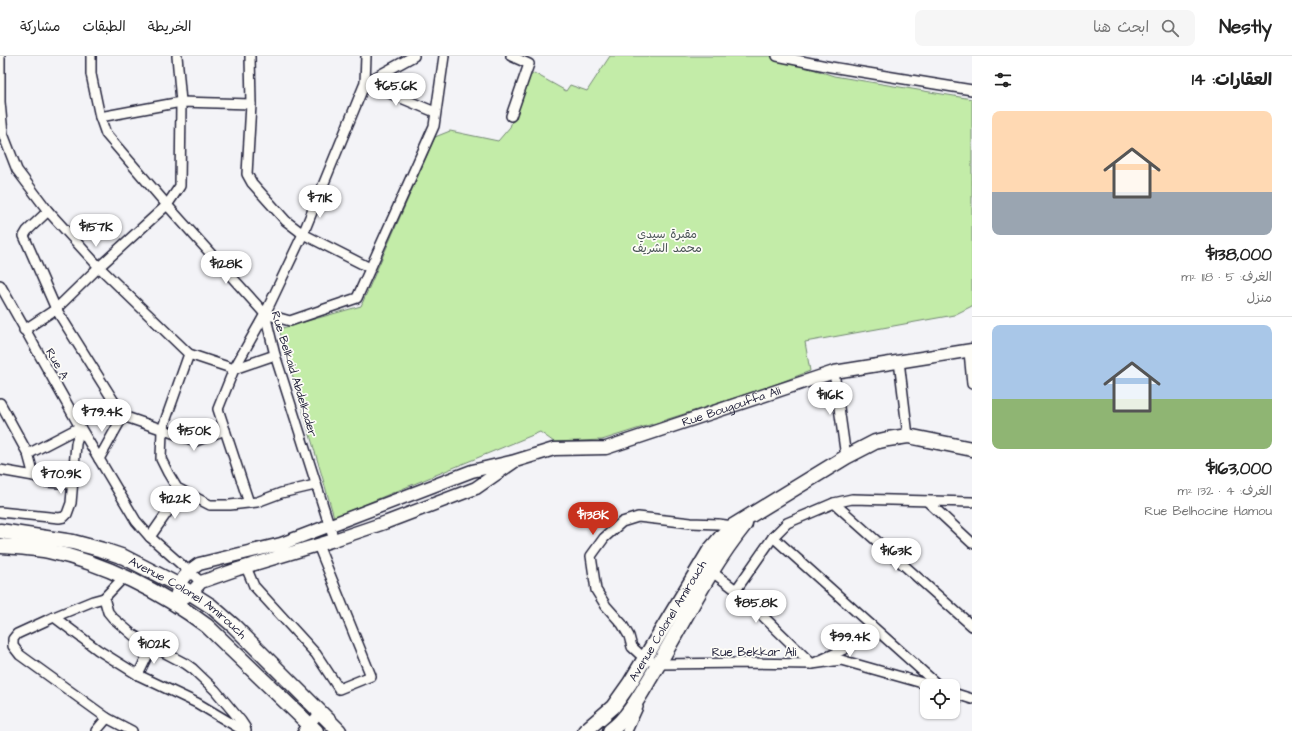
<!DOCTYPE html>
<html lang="ar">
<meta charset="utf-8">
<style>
body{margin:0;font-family:"Architects Daughter","Playpen Sans Arabic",sans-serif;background:#f6f6f6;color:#222;direction:rtl;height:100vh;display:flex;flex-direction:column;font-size:15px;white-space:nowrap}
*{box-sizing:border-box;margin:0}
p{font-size:13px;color:#767676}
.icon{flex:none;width:22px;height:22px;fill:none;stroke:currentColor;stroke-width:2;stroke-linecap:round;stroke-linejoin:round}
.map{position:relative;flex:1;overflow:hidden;direction:ltr}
.drawer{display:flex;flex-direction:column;background:#fff;width:320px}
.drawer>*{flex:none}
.fabs{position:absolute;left:920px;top:623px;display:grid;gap:8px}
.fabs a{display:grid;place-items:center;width:40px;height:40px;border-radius:8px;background:#fff;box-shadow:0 1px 3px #0004;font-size:20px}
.price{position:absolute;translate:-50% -34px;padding:0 9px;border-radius:14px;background:#fff;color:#222;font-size:13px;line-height:26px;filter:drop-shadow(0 1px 2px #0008)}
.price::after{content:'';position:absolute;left:50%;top:24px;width:12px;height:9px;margin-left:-6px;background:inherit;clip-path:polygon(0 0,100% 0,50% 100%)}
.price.selected{background:#c8321e;color:#fff}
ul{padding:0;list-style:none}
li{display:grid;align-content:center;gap:8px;height:212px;padding:0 20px}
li+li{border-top:1px solid #e0e0e0}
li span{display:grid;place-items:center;height:124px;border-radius:8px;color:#555}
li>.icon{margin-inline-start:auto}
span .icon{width:72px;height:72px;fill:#fffc;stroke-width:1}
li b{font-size:17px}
h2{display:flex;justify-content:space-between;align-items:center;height:48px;padding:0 20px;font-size:17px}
header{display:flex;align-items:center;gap:24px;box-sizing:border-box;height:56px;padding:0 20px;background:#fff;border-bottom:1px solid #e0e0e0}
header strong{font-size:19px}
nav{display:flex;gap:22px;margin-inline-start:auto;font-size:14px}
.search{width:280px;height:36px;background:#f6f6f6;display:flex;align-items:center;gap:10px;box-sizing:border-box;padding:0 14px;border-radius:8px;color:#767676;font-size:15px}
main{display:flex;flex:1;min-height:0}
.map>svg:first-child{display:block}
</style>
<header>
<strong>Nestly</strong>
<div class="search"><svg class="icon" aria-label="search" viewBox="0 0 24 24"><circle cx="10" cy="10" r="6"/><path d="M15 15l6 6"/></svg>ابحث هنا</div>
<nav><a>الخريطة</a><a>الطبقات</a><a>مشاركة</a></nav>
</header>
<main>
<section class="drawer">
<h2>العقارات: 14<svg class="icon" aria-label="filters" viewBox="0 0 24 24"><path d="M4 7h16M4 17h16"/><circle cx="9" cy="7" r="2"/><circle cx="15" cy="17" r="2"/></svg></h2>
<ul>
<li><span style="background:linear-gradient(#ffd9b3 65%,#9aa5b1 0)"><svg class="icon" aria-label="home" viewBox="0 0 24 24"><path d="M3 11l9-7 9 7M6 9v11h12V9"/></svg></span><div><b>$138,000</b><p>الغرف: 5 · 118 m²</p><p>منزل</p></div></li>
<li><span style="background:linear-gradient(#a9c7e8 60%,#8fb573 0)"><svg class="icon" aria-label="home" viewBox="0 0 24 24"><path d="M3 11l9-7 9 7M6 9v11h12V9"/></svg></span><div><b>$163,000</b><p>الغرف: 4 · 132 m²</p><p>Rue Belhocine Hamou</p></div></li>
</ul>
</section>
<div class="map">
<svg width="972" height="675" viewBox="0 0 972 675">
<rect width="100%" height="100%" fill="#f3f3f7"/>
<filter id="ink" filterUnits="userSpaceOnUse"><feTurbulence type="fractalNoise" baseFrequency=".025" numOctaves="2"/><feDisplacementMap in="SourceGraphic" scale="8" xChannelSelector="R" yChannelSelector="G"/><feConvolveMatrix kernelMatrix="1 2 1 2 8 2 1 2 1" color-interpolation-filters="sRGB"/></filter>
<g filter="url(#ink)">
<path fill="#c3eca8" stroke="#728772" d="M 610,0 L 772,0 L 834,20 L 972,43 L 972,250 L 954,259 L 805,286 L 810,315 L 766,332 L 602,384 L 554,386 L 540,376 L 334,461 L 279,273 L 361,250 L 435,81 L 450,75 L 498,85 L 510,71 L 527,23 L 534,17 L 566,35 L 570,29 L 587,35 Z"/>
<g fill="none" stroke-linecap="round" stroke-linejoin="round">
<g stroke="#22223b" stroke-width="12">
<g id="street">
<path d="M 0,0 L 0,46 L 3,78 L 17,114 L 48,155 L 99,211 L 189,298 L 234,313 L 275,299"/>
<path d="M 91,0 L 91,18 L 100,61 L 106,78 L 167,149 L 265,258 L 275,299 L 334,484"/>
<path d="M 250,0 L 251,48 L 247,118 L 252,127 L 286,165 L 303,178 L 370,212"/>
<path d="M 777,0 L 831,11 L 972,34"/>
<path d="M 365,27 L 435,56"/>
<path d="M 365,27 L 414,0"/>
<path d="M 511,60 L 529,8 L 511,0"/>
<path d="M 100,61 L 181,46 L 251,48"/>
<path d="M 48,155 L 27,175 L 24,180 L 56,253 L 123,360 L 196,385 L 225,374"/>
<path d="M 0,229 L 80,371 L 136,465 L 150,481 L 201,526"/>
<path d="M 265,258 L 290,265 L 357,242 L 434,70 L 444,0"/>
<path d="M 24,274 L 56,253 L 99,211 L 167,149 L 180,130 L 181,46 L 177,0"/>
<path d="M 969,295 L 972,328"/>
<path d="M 189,298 L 162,374 L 161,403 L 168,417 L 177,432 L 210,449 L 230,449 L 257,446 L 281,437 L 315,429"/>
<path d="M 899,305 L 908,380"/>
<path d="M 834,316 L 846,401"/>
<path d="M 0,347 L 28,398 L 34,420"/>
<path d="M 28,398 L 80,371"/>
<path d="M 99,403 L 123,360"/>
<path d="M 0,414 L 34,420 L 47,426 L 72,428"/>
<path d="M 927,445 L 972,487"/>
<path d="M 249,447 L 218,353 L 234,313 L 265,258 L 303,178 L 365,27 L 366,0"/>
<path d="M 834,447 L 972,570"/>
<path d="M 0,456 L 59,462 L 64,461 L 67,458 L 71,447 L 76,388 L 80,371"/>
<path d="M 733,470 L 718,468 L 691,467 L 638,461 L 622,466 L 604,482 L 591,500 L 596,534 L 606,550 L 622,568 L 629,580 L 632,591 L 645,603 L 659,608 L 747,607 L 812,608 L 841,604 L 933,630"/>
<path d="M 150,481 L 182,435"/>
<path d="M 773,481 L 939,630"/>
<path d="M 246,511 L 254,530 L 316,598 L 339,633 L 371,620 L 318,489"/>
<path d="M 711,515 L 736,534 L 812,608 L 849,591 L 871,569"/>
<path d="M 124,521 L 104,542 L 108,556 L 113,562 L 133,579 L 152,590 L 186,608 L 193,613 L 215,634 L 241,665 L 245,671 L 246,675"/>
<path d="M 736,534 L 773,481 L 787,467 L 834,447 L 852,443 L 972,446"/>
<path d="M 104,542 L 93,545 L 54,561 L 17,578 L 13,583 L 13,590 L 20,599 L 107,662 L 132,675"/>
<path d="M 54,561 L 98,594 L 138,619 L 197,647 L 244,675"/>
<path d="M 138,619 L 152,590"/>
<path d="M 953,637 L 972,643"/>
<path d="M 96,675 L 107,662"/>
<path d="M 303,675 L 320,657"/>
<path d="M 627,675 L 638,651"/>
</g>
</g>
<g stroke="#22223b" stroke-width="15">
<g id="secondary">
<path id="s1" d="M 515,405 L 476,432 L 387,466 L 334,484 L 238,513 L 201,526 L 191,537 L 174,548 C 179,527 181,520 199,508 L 281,488 L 472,415 L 515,405 L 554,393 L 606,392 L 834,316 L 972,294"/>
</g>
</g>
<g stroke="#22223b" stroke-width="17">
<g id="primary">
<path id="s2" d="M 0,475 L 73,486 L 103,494 L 124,501 L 178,529 L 211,550 L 234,570 L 339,675"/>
<path d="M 0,490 C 16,491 33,492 48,495 C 105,507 162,536 207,570 L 316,675"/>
<path id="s3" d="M 585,675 L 613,651 L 630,627 L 710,494 L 722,480 L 733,470 L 846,401 L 875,386 L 888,383 L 908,380 L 972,393"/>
<path d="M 610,675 C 629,661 640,639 652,619 C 683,568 707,515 745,468"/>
</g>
</g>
<use href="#street" stroke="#fdfcf7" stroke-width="9"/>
<use href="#secondary" stroke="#fdfcf7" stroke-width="12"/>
<use href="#primary" stroke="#fdfcf7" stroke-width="14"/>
</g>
</g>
<g text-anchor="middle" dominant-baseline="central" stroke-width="3.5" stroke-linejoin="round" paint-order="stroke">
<g font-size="12" fill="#4a5456" stroke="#fdfcf7">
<text x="667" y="178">مقبرة سيدي<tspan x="667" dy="14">محمد الشريف</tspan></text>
</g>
<g font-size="12" fill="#22223b" stroke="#fdfcf7">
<text transform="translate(57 308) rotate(60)">Rue A</text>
<text transform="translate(294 318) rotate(73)">Rue Belkaid Abdelkader</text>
<text stroke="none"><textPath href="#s1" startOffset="980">Rue Bougouffa Ali</textPath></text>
<text stroke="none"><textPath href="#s2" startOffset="203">Avenue Colonel Amirouch</textPath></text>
<text stroke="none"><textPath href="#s3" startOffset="139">Avenue Colonel Amirouch</textPath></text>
<text x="754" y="596">Rue Bekkar Ali</text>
</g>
</g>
</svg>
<div class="fabs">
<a><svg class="icon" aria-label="locate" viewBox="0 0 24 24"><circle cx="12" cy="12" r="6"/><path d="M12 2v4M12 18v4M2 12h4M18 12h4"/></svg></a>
</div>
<b class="price" style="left:396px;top:51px">$65.6K</b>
<b class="price" style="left:320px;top:163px">$71K</b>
<b class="price" style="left:96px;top:192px">$157K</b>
<b class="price" style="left:226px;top:229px">$128K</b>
<b class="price" style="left:830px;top:360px">$116K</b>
<b class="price" style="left:102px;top:377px">$79.4K</b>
<b class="price" style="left:194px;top:396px">$150K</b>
<b class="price" style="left:61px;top:439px">$70.9K</b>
<b class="price" style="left:175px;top:464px">$122K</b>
<b class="price selected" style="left:593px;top:480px">$138K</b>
<b class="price" style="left:896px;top:516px">$163K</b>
<b class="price" style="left:756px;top:568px">$85.8K</b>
<b class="price" style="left:850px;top:602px">$99.4K</b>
<b class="price" style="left:154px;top:609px">$102K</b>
</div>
</main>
